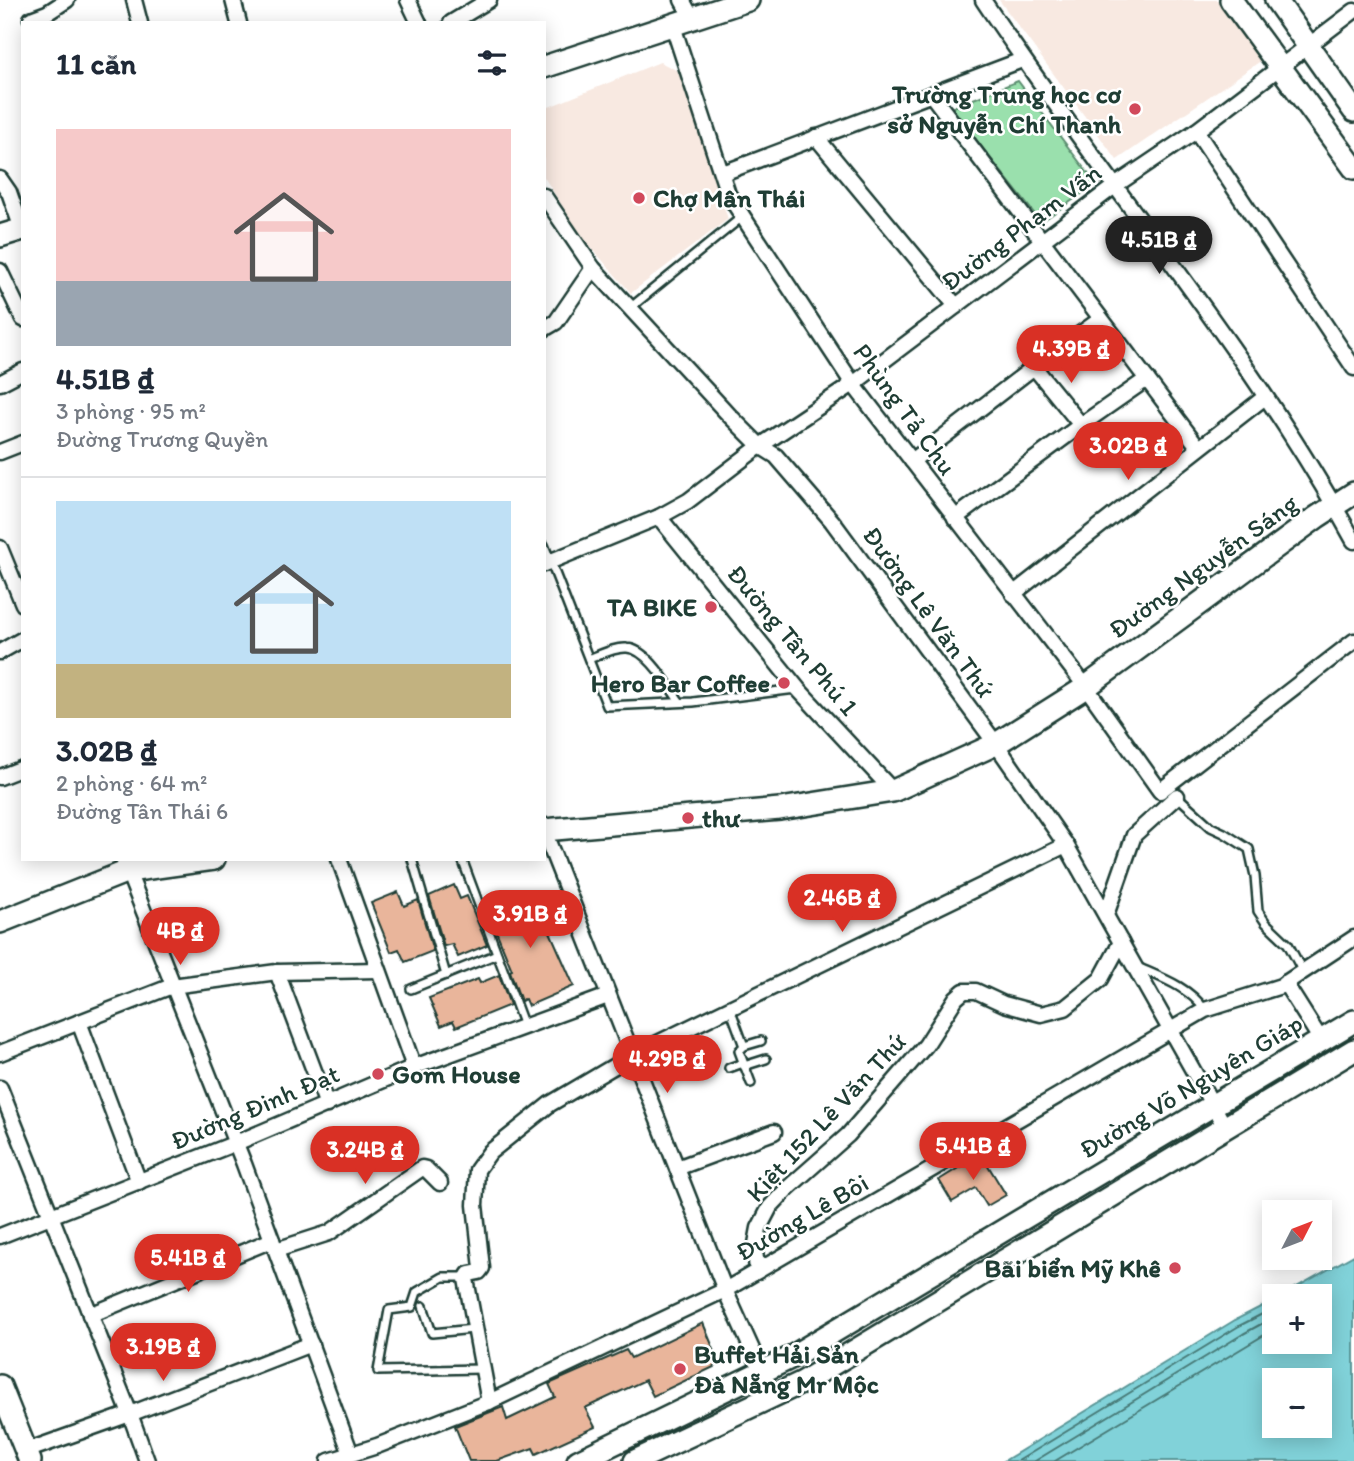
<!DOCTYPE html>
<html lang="vi">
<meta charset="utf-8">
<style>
body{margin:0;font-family:Itim,sans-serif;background:#f2f2f3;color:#1f2937;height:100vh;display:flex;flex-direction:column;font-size:26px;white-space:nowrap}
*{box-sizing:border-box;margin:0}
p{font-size:23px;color:#747a83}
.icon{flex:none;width:38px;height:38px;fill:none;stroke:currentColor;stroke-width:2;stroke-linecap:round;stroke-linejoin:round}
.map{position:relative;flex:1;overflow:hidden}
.drawer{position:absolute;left:21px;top:21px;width:525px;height:840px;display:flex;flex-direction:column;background:#fff;border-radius:0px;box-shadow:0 4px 18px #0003}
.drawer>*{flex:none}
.needle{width:46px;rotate:48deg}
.tools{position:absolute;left:1262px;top:1200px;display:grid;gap:14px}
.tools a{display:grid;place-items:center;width:70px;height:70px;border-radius:0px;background:#fff;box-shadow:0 4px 18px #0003;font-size:35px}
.price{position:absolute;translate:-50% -60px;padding:0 16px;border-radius:24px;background:#d93025;color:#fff;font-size:23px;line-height:46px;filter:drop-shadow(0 2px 4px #0008)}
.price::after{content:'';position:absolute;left:50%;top:42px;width:21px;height:16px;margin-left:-10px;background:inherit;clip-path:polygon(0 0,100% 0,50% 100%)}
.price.current{background:#222;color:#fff}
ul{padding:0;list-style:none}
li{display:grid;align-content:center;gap:14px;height:371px;padding:0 35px}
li+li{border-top:2px solid #e0e1e3}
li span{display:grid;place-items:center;height:217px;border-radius:0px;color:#555}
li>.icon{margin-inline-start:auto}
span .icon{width:126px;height:126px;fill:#fffc;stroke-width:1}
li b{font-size:30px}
h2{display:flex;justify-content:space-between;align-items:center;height:84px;padding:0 35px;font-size:30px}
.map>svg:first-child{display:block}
</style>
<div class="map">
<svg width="1354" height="1461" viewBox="0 0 1354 1461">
<rect width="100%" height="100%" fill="#fff"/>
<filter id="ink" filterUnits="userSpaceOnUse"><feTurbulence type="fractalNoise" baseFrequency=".0143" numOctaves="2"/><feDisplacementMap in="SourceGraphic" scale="14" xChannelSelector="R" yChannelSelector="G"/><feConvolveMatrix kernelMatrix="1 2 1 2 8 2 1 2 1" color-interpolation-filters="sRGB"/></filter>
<g filter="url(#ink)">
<g fill="#f8e9e1">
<path d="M 999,0 L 1222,0 L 1265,58 L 1117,160 Z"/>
<path d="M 660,62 L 678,71 L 728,219 L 631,293 L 581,236 L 544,177 L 544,109 Z"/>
</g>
<path fill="#9ae0ad" stroke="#5c8e70" stroke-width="2" d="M 1018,81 L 1096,184 L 1041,222 L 951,108 Z"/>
<path fill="#81d2d9" stroke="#5a9697" stroke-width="2" fill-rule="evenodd" d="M 1354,1255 L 1354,1461 L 1004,1461 L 1235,1320 L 1274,1300 L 1274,1342 L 1320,1342 L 1320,1297 L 1279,1297 ZM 1274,1381 L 1320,1381 L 1320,1426 L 1274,1426 Z"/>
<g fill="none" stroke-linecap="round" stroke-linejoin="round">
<g stroke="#467976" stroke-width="2">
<path d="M 1018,1461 L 1239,1326 L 1274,1308"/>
<path d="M 1035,1461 L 1243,1334 L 1274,1317"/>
<path d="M 1055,1461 L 1274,1329"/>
</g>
</g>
<g fill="#e9b59b" stroke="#1f3d34" stroke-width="2">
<path d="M 454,885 L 460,899 L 467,896 L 487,945 L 458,957 L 452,944 L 444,946 L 429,896 Z"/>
<path d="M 532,891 L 574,986 L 528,1006 L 525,999 L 521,1001 L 510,971 L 512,970 L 488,911 Z"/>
<path d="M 398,892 L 404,906 L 418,900 L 433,951 L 405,962 L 399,949 L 391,952 L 371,903 Z"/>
<path d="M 499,975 L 510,1005 L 456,1027 L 453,1021 L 441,1026 L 429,998 L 478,979 L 480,983 Z"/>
<path d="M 981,1154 L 1006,1195 L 987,1206 L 976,1188 L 952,1202 L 939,1180 Z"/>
<path d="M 703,1323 L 717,1357 L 715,1358 L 718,1365 L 653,1396 L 645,1380 L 585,1408 L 595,1427 L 536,1454 L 533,1448 L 497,1461 L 469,1461 L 455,1426 L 503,1407 L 507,1420 L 555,1397 L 549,1384 L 626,1350 L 631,1358 Z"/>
</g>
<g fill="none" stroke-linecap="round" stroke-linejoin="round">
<g stroke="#1f3d34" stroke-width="12">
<g id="lane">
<path d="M 630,308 L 742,217"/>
<path d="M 544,545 L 607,706 L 693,702 L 796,689"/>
<path d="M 589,659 C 600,655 614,647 627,648 C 648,649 669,687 680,702"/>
<path d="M 1177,796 L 1211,827 L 1224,833 L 1249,849 L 1255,876 L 1258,911 L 1266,923 L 1288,944 L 1303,972"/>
<path d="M 412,859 L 446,975"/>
<path d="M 462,859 L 524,1026"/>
<path d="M 1137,967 C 1162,978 1189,987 1205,1010"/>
<path d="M 411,989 L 497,954"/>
<path d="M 730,1008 L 744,1046 L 761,1041"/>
<path d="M 744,1046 L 739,1051 L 751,1083"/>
<path d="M 744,1066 L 766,1059"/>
<path d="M 729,1068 L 743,1063"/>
<path d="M 466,1277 L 443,1277 L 417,1292 L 412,1307 L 389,1310 L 378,1371 L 482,1369"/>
<path d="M 423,1306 L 432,1333 L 474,1329"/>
</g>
</g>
<g stroke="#1f3d34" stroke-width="19">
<g id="street">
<path d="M 134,0 L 140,23"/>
<path d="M 233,0 L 239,23"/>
<path d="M 408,0 L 419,23"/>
<path d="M 682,0 L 692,18"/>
<path d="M 983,0 C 1104,182 1249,349 1354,541"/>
<path d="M 31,19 L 47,13 L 67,0"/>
<path d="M 451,23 L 489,0"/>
<path d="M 672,23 L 728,194 L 853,384 L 1086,687 L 1160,791 L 1354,641"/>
<path d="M 931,94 L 1199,448"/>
<path d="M 1196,131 L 1354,368"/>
<path d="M 816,137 L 956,306"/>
<path d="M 723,173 L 1022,60"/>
<path d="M 0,179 L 9,192 L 22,229"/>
<path d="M 544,196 L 593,268 L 729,415 L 760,446 L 776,456 L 832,521 L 996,744 L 1066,845 L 1225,1127"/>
<path d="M 0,271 L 23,319"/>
<path d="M 544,329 L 556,322 L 593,268"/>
<path d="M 1034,367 L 1081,425"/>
<path d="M 0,383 L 23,371"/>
<path d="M 0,452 L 23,443"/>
<path d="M 912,461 L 1034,367 L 1101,319"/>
<path d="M 659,517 L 798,689 L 893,791"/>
<path d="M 955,518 L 1081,425 L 1147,379"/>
<path d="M 0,548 L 23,604"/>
<path d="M 544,564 L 659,517 L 688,501 L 760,446 L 853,384 L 1116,185 L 1196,131 L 1354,11"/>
<path d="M 1013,594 L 1265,397"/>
<path d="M 0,652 L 23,639"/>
<path d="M 0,777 L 23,768"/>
<path d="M 544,831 L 725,1290 L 773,1396"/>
<path d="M 123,859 L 244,1164 L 351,1454"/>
<path d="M 339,859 L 414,1067"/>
<path d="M 1106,915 L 1134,835 L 1177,796"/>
<path d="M 277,972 L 327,1105"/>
<path d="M 1285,983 L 1321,1040"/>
<path d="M 79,1022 L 139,1182"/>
<path d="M 0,1053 L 172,986 L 277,972 L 378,970"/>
<path d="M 0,1088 L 130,1414 L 147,1461"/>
<path d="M 677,1168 L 774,1132"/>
<path d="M 0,1236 L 236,1143 L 414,1067 L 608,996"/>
<path d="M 276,1250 L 329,1233 L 422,1168 L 426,1169 L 440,1183"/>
<path d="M 757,1271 L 755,1249 L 759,1228 L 770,1207 L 788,1188 L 848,1135 L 926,1045 L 956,998 L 964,991 L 976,991 L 1004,1004 L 1041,1014 L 1065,1008 L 1101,979 L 1121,942"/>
<path d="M 90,1315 L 272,1240"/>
<path d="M 489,1402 L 466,1279 L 469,1274 L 479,1272 L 482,1268 L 475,1205 L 477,1170 L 490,1152 L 550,1104 L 633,1055 L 1066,845"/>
<path d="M 26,1451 L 130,1414 L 311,1344"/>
<path d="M 329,1461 L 377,1446 L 489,1402 L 725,1290 L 1205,1010 L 1281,986 L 1354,938"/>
</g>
</g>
<g stroke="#1f3d34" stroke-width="26">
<g id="secondary">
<path d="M 1231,0 L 1354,168"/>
<path d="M 1276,0 L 1354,111"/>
<path d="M 544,67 L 748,0"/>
<path d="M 0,236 L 23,229"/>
<path d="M 544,830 L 780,809 L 893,791 L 996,744 L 1086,687 L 1317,517 L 1354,493"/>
<path d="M 0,922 L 128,871 L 214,859"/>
<path d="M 0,1386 L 30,1461"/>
<path d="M 578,1461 L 788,1359 L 1354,1021"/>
<path d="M 635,1461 L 803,1382 L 1354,1050"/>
</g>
</g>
<use href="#lane" stroke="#fff" stroke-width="7"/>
<use href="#street" stroke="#fff" stroke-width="14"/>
<use href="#secondary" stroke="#fff" stroke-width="21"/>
</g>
</g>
<g fill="#d1495b" stroke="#fff" stroke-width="2.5">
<circle cx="1135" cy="109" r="7"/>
<circle cx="639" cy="198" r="7"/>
<circle cx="711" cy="607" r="7"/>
<circle cx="784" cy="683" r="7"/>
<circle cx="688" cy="818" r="7"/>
<circle cx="378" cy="1074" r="7"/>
<circle cx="1175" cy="1268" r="7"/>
<circle cx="680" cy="1369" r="7"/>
</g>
<g text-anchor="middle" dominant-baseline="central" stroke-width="5" stroke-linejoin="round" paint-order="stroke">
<g font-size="26" font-weight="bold" fill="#1f3d34" stroke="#fff" text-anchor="end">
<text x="1121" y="94">Trường Trung học cơ<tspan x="1121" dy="30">sở Nguyễn Chí Thanh</tspan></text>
<text x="653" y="198" text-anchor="start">Chợ Mân Thái</text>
<text x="697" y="607">TA BIKE</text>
<text x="770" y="683">Hero Bar Coffee</text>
<text x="702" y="818" text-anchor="start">thư</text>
<text x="392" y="1074" text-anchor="start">Gom House</text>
<text x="1161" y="1268">Bãi biển Mỹ Khê</text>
<text x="694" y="1354" text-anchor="start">Buffet Hải Sản<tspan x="694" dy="30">Đà Nẵng Mr Mộc</tspan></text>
</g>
<g font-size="26" fill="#1f3d34" stroke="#fff">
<text transform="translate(1021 227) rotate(-37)">Đường Phạm Vấn</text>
<text transform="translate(905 409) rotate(54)">Phùng Tả Chu</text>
<text transform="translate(1203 566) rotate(-36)">Đường Nguyễn Sáng</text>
<text transform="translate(929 612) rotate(54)">Đường Lê Văn Thứ</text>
<text transform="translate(793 640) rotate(50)">Đường Tân Phú 1</text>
<text transform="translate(1191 1086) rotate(-31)">Đường Võ Nguyên Giáp</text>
<text transform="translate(255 1107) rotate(-23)">Đường Đinh Đạt</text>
<text transform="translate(826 1117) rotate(-47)">Kiệt 152 Lê Văn Thứ</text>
<text transform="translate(802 1217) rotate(-30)">Đường Lê Bôi</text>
</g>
</g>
</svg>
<div class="tools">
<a><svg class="needle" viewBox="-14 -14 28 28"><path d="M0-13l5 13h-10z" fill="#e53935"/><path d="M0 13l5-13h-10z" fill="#747a83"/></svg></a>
<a>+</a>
<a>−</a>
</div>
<b class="price current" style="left:1159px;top:276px">4.51B ₫</b>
<b class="price" style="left:1071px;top:385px">4.39B ₫</b>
<b class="price" style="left:1128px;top:482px">3.02B ₫</b>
<b class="price" style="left:842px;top:934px">2.46B ₫</b>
<b class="price" style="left:530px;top:950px">3.91B ₫</b>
<b class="price" style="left:180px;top:967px">4B ₫</b>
<b class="price" style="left:667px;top:1095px">4.29B ₫</b>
<b class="price" style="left:973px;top:1182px">5.41B ₫</b>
<b class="price" style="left:365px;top:1186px">3.24B ₫</b>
<b class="price" style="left:188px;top:1294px">5.41B ₫</b>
<b class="price" style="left:163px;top:1383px">3.19B ₫</b>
<section class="drawer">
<h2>11 căn<svg class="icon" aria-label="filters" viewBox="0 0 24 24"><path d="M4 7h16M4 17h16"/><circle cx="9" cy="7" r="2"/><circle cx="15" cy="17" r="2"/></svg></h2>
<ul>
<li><span style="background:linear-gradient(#f6c9c9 70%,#9aa5b1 0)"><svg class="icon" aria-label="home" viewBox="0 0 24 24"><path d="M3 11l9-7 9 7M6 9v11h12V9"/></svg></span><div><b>4.51B ₫</b><p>3 phòng · 95 m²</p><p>Đường Trương Quyền</p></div></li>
<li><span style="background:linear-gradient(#bfe0f5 75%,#c2b280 0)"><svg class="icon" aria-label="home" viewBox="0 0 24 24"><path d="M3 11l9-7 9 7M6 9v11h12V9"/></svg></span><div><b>3.02B ₫</b><p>2 phòng · 64 m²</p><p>Đường Tân Thái 6</p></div></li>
</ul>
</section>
</div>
